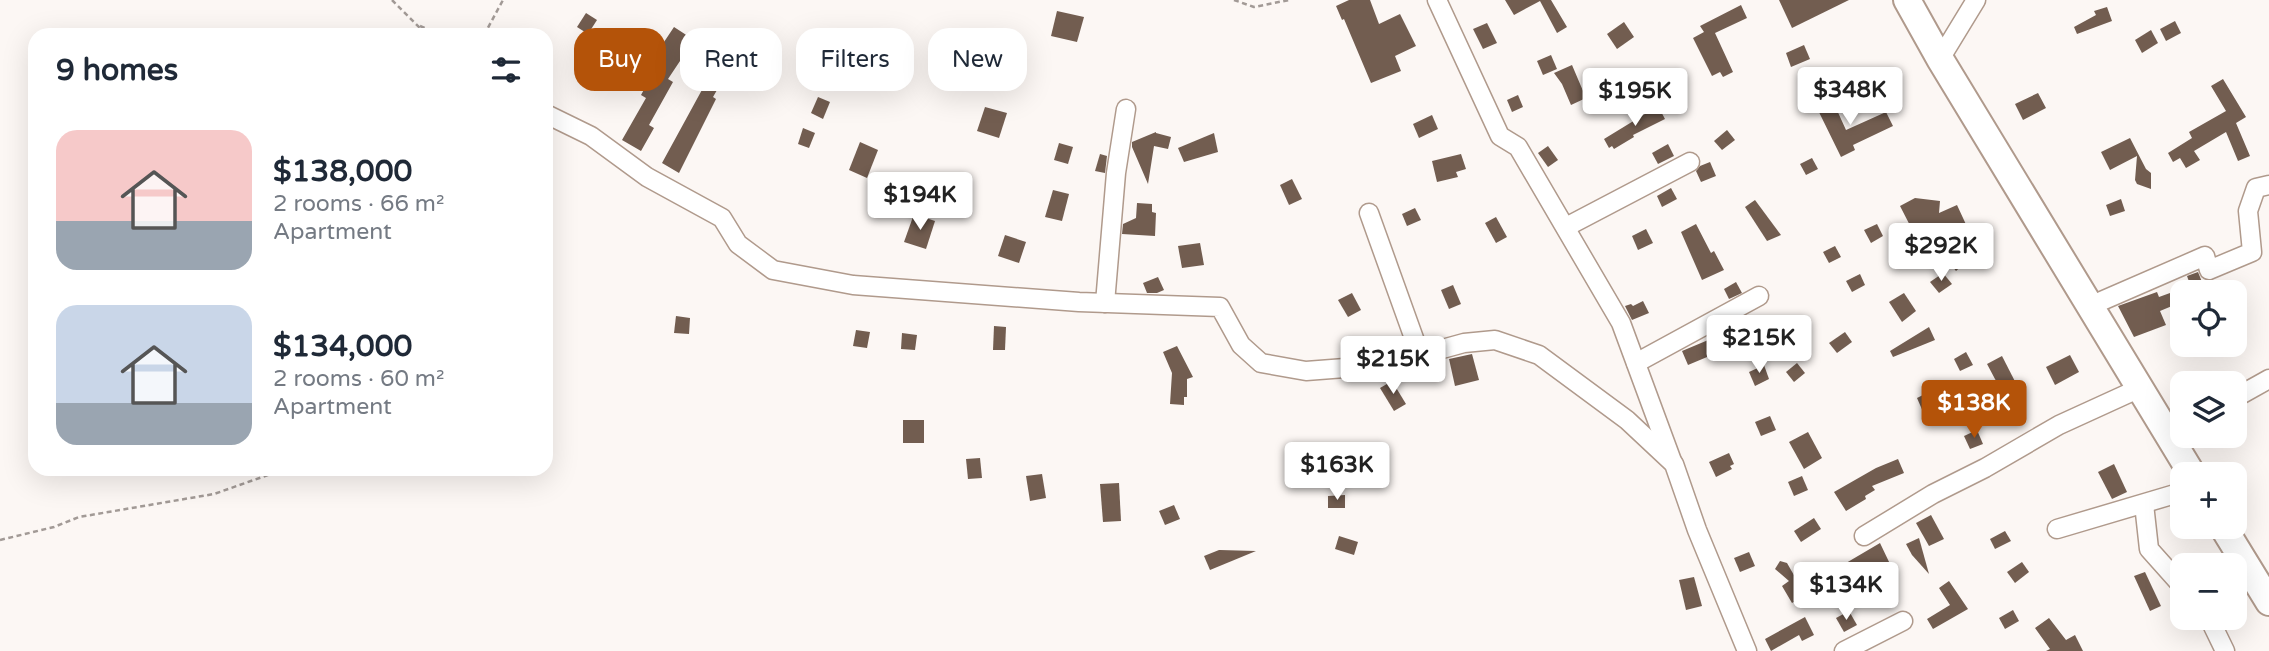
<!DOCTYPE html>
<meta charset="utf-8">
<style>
body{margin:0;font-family:"Varela Round",sans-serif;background:#f2f2f3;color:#1f2937;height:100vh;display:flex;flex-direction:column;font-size:26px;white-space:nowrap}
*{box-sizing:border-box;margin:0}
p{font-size:23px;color:#747a83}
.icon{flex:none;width:38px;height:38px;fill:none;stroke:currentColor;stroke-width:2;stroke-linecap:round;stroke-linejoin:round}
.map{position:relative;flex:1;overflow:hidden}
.drawer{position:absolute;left:28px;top:28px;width:525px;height:448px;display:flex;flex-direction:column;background:#fff;border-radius:21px;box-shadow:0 7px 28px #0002}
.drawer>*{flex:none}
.banner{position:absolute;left:574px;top:28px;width:665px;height:63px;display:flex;gap:14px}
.controls{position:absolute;left:2170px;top:280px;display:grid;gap:14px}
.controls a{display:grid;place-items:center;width:77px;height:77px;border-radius:14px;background:#fff;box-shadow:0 7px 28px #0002;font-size:35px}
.price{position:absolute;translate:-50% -60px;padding:0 16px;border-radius:7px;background:#fff;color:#222;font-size:23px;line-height:46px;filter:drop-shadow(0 2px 4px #0008)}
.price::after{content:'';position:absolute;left:50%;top:42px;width:21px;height:16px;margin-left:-10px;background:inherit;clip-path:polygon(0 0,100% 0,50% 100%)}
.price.active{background:#b45309;color:#fff}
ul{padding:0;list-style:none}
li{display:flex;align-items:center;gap:21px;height:175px;padding:0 28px}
li span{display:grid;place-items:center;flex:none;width:196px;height:140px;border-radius:21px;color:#555}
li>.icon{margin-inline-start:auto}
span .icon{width:84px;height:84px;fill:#fffc;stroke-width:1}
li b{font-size:30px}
h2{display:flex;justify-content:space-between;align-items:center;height:84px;padding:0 28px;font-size:30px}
.chip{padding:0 24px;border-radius:21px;background:#fff;box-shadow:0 7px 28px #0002;font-size:24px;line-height:63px}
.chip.active{background:#b45309;color:#fff}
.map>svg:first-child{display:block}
</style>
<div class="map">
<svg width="2269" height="651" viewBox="0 0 2269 651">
<rect width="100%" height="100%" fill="#fcf7f4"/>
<g fill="#725d50">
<path d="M 1349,0 L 1370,0 L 1379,24 L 1400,14 L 1416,46 L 1395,56 L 1401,71 L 1371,83 L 1344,19 L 1342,20 L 1336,6 Z"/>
<path d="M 1505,0 L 1551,0 L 1567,27 L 1557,33 L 1540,1 L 1514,15 Z"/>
<path d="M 1779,0 L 1849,0 L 1792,28 Z"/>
<path d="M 1741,5 L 1747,18 L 1715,33 L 1733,72 L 1723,77 L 1720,72 L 1712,76 L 1693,38 L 1704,32 L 1700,26 Z"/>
<path d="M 2107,7 L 2112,21 L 2077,34 L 2074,27 L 2096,15 L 2094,11 Z"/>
<path d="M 1057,11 L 1084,17 L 1077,42 L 1051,36 Z"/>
<path d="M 586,13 L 597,20 L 588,34 L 577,27 Z"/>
<path d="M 2175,21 L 2181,33 L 2166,41 L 2160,29 Z"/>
<path d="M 1624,22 L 1634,37 L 1617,49 L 1607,34 Z"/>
<path d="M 1487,23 L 1497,43 L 1483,49 L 1473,29 Z"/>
<path d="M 674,27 L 694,40 L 668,79 L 673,82 L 649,125 L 654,128 L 641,151 L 622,140 L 646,98 L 641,95 L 665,51 L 660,48 Z"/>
<path d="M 2151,30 L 2158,43 L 2142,53 L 2135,40 Z"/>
<path d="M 826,44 L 842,50 L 833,75 L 817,70 Z"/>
<path d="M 1804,45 L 1810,59 L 1791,67 L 1786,53 Z"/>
<path d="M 719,47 L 736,57 L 713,97 L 716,99 L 679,173 L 662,163 L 709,77 L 705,75 L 708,70 L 706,69 Z"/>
<path d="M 892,50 L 905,54 L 901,70 L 888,66 Z"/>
<path d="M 1551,55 L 1557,69 L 1543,75 L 1537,61 Z"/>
<path d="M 1572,65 L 1586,98 L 1571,105 L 1562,84 L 1554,73 Z"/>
<path d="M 2223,79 L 2246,117 L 2236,123 L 2250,156 L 2238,161 L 2226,132 L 2194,151 L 2200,160 L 2186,168 L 2180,158 L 2173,162 L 2168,153 L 2192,138 L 2189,132 L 2226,111 L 2211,86 Z"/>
<path d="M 1611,90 L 1617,102 L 1603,109 L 1598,97 Z"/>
<path d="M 2038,93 L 2046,108 L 2023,120 L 2015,104 Z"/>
<path d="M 1518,95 L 1523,107 L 1512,112 L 1507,100 Z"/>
<path d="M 818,97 L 830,102 L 823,119 L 811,113 Z"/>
<path d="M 1831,97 L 1846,130 L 1886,112 L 1893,126 L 1853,145 L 1855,150 L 1841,157 L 1815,104 Z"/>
<path d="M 1658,106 L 1665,119 L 1633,135 L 1634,137 L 1614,149 L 1612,146 L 1609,148 L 1604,139 Z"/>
<path d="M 985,107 L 1007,113 L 999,138 L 977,131 Z"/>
<path d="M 1432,115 L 1438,129 L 1419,138 L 1413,124 Z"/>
<path d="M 803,128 L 815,133 L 809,148 L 798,144 Z"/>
<path d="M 1727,130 L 1735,140 L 1722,150 L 1714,141 Z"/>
<path d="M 1156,132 L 1156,133 L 1171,137 L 1168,149 L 1154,146 L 1148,184 L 1132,147 L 1132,142 Z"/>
<path d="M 1214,133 L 1218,152 L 1184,162 L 1178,148 Z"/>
<path d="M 2130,138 L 2146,169 L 2151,173 L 2151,189 L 2137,184 L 2135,180 L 2137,156 L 2110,170 L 2101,152 Z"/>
<path d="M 860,142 L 878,150 L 867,178 L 849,170 Z"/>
<path d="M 1059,143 L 1073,147 L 1068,164 L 1054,160 Z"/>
<path d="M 1668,144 L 1674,156 L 1658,164 L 1652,153 Z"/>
<path d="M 1548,146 L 1558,160 L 1548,167 L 1538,153 Z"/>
<path d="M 1100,154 L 1107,156 L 1105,173 L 1095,171 Z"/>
<path d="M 1461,154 L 1466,169 L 1456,172 L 1458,177 L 1437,182 L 1432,161 Z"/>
<path d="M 1812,158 L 1818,169 L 1806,175 L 1800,164 Z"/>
<path d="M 1710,162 L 1716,176 L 1701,182 L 1696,171 L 1700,166 Z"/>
<path d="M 1292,179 L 1302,199 L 1289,205 L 1280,185 Z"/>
<path d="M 1671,188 L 1677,199 L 1662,207 L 1657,196 Z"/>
<path d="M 1053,190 L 1069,194 L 1062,221 L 1045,217 Z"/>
<path d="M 1915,198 L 1940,201 L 1939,213 L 1957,205 L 1982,259 L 1970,266 L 1967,261 L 1956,271 L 1937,247 L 1902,265 L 1897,254 L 1919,243 L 1900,206 Z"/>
<path d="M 2121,199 L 2125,211 L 2110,216 L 2106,205 Z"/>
<path d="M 1755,200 L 1781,235 L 1767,241 L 1745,207 Z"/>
<path d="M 1137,203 L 1152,204 L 1152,212 L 1156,213 L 1155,236 L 1122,234 L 1123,224 L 1136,218 Z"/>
<path d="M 1415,208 L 1421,220 L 1407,226 L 1402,214 Z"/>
<path d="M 914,214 L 935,221 L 926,249 L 904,242 Z"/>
<path d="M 1496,217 L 1507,237 L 1496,243 L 1485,223 Z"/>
<path d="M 1696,224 L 1711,253 L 1714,251 L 1724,270 L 1702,280 L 1681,232 Z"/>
<path d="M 1877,224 L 1883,236 L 1871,243 L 1864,230 Z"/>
<path d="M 1646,229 L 1653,243 L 1638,250 L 1632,236 Z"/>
<path d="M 1005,235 L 1026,242 L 1019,263 L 998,256 Z"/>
<path d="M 1200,243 L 1204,265 L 1182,268 L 1178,246 Z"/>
<path d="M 1835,246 L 1841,257 L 1829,263 L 1823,252 Z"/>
<path d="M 2198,272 L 2204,287 L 2192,290 L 2187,276 Z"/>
<path d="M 1943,273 L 1952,284 L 1939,293 L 1930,282 Z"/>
<path d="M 1860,274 L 1865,285 L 1852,292 L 1846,281 Z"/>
<path d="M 1158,277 L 1164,290 L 1157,293 L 1147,293 L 1143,283 Z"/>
<path d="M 1736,282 L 1742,293 L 1729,299 L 1724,289 Z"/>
<path d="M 1453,285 L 1461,304 L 1449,309 L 1441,290 Z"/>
<path d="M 2157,292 L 2159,297 L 2170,293 L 2172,306 L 2160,311 L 2166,325 L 2134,337 L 2118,306 Z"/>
<path d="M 1352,293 L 1361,310 L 1348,317 L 1338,300 Z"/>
<path d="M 1904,293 L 1916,311 L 1902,322 L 1889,302 Z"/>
<path d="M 1643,301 L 1649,313 L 1632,320 L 1625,306 L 1631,304 L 1633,306 Z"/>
<path d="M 1747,315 L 1752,326 L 1728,336 L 1736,354 L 1723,360 L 1719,352 L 1688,365 L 1682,351 L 1713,338 L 1711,335 Z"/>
<path d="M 676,316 L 690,318 L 689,334 L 674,333 Z"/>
<path d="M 994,326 L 1006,327 L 1005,350 L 993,350 Z"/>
<path d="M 1929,327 L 1935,340 L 1893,357 L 1890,351 Z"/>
<path d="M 856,330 L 870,332 L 867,348 L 853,346 Z"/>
<path d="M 1845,332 L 1852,342 L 1837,353 L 1829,343 Z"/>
<path d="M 902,333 L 917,335 L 915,350 L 901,349 Z"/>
<path d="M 1177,346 L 1193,377 L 1187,379 L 1187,397 L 1184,397 L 1184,405 L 1170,404 L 1172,373 L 1163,352 Z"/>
<path d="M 1966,352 L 1973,365 L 1960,371 L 1954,359 Z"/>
<path d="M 1472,354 L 1479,380 L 1455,386 L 1449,359 Z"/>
<path d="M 2070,355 L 2079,372 L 2055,385 L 2046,367 Z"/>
<path d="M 2002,356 L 2025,401 L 2011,409 L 1987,364 Z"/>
<path d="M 1797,363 L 1805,373 L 1794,382 L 1786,372 Z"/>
<path d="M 1764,365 L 1769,379 L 1755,386 L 1749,372 Z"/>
<path d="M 1392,381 L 1406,404 L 1394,411 L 1380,388 Z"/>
<path d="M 1933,390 L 1941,406 L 1924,414 L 1917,398 Z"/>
<path d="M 1770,416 L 1776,430 L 1761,436 L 1755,422 Z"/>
<rect x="903" y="420" width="21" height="23"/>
<path d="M 1977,430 L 1983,444 L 1970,449 L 1964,436 Z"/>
<path d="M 1808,432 L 1822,458 L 1804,469 L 1789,442 Z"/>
<path d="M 1729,453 L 1734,464 L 1730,466 L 1732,469 L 1716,477 L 1709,462 Z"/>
<path d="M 980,458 L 982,478 L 968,479 L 966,459 Z"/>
<path d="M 1898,459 L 1904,473 L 1872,486 L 1875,490 L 1865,496 L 1866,499 L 1846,511 L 1834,492 L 1876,468 Z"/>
<path d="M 2114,464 L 2127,492 L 2112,499 L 2098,472 Z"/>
<path d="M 1042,474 L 1046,498 L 1030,501 L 1026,476 Z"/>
<path d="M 1802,476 L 1808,490 L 1794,496 L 1788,482 Z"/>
<path d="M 1119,483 L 1121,521 L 1103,522 L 1100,484 Z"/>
<path d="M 1345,495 L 1345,508 L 1328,508 L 1328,496 Z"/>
<path d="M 1174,505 L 1180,519 L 1165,525 L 1159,511 Z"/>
<path d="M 1931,515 L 1944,539 L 1929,546 L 1916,523 Z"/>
<path d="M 1814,518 L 1821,529 L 1801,542 L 1794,531 Z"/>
<path d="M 2005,531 L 2011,541 L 1995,549 L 1990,539 Z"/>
<path d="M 1339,536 L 1358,542 L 1354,555 L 1335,549 Z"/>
<path d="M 1919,538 L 1929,574 L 1912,555 L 1906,544 Z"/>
<path d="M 1880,543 L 1890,564 L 1873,573 L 1871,569 L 1834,591 L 1824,576 Z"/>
<path d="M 1219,550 L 1220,550 L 1256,551 L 1210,570 L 1204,556 Z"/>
<path d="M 1749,552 L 1755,566 L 1740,572 L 1734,558 Z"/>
<path d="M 1780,561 L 1787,563 L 1795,577 L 1798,575 L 1809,592 L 1792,603 L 1782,586 L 1789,581 L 1775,569 Z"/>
<path d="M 2022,562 L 2029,572 L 2015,583 L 2007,572 Z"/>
<path d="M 2145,572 L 2161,606 L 2150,611 L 2134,576 Z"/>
<path d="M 1694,577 L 1702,606 L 1686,610 L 1679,580 Z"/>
<path d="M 1949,581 L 1968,609 L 1933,629 L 1927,619 L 1950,605 L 1939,588 Z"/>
<path d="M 2013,610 L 2019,621 L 2005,629 L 1999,618 Z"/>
<path d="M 1849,611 L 1857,625 L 1844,632 L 1836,618 Z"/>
<path d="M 1805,617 L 1814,635 L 1802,641 L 1799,635 L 1771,651 L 1765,639 Z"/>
<path d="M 2049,618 L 2066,640 L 2075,635 L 2083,651 L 2046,651 L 2050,649 L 2035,628 Z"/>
</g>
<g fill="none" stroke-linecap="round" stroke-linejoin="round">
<g stroke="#b09a8c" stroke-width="21">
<g id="street">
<path d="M 1437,0 L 1500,136 L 1518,147 L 1621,323 L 1672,461"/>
<path d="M 1940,59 L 1976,0"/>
<path d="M 546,114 L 591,136 L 647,177 L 722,218 L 738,244 L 773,270 L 853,285 L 1079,302 L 1220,307 L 1241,345 L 1261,363 L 1306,371 L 1384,365 L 1464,343 L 1495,340 L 1539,355 L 1627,420 L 1674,464 L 1697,530 L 1747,651"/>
<path d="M 1369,213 L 1420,355"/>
<path d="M 1566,227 L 1690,162"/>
<path d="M 1105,303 L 1116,173 L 1126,109"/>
<path d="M 2090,306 L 2205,256 L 2209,270 L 2252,252 L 2248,211 L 2256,188 L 2269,185"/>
<path d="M 1636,363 L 1759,296"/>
<path d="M 2235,398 L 2269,379"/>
<path d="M 2144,504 L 2149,549 L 2182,586"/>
<path d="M 2057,529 L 2182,492"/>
<path d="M 1864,536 L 1933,494 L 1985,468 L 2059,425 L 2140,388"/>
<path d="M 2209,618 L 2225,651"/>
<path d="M 1844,651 L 1903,621"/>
</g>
</g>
<g stroke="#b09a8c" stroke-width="30">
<g id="secondary">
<path d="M 1907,0 L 1940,59 L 2192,474"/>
<path d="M 2223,527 L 2269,602"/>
</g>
</g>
<g stroke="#a29a96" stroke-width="2.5" stroke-dasharray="5 3.5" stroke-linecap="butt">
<path d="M 392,0 L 427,35"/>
<path d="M 1234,0 L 1254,7 L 1289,0"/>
<path d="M 420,26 L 442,35"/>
<path d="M 484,35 L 503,0"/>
<path d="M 0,540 L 54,527 L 79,517 L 214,494 L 285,469"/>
</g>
<use href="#street" stroke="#fff" stroke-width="18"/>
<use href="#secondary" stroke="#fff" stroke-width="26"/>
</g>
</svg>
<div class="controls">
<a><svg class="icon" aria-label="locate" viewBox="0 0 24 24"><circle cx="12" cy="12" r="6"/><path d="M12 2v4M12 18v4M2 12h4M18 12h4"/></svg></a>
<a><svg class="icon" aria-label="layers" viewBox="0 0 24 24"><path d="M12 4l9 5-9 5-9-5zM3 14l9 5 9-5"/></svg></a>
<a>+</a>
<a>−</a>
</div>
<b class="price" style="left:1850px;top:127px">$348K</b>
<b class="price" style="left:1635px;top:128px">$195K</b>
<b class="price" style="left:920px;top:232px">$194K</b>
<b class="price" style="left:1941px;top:283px">$292K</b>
<b class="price" style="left:1759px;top:375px">$215K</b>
<b class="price" style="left:1393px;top:396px">$215K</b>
<b class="price active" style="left:1974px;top:440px">$138K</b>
<b class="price" style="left:1337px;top:502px">$163K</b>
<b class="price" style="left:1846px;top:622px">$134K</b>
<div class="banner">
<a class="chip active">Buy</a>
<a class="chip">Rent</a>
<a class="chip">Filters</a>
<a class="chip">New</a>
</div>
<section class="drawer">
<h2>9 homes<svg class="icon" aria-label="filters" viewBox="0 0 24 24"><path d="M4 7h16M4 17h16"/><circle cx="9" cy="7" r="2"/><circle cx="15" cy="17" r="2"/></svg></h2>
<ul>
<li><span style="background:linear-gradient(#f6c9c9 65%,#9aa5b1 0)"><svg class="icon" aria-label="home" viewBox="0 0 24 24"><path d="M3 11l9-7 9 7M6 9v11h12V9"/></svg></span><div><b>$138,000</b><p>2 rooms · 66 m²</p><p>Apartment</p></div></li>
<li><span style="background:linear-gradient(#c9d6e8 70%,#9aa5b1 0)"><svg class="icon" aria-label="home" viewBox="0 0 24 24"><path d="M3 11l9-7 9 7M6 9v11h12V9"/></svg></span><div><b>$134,000</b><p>2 rooms · 60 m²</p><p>Apartment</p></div></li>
</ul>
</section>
</div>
